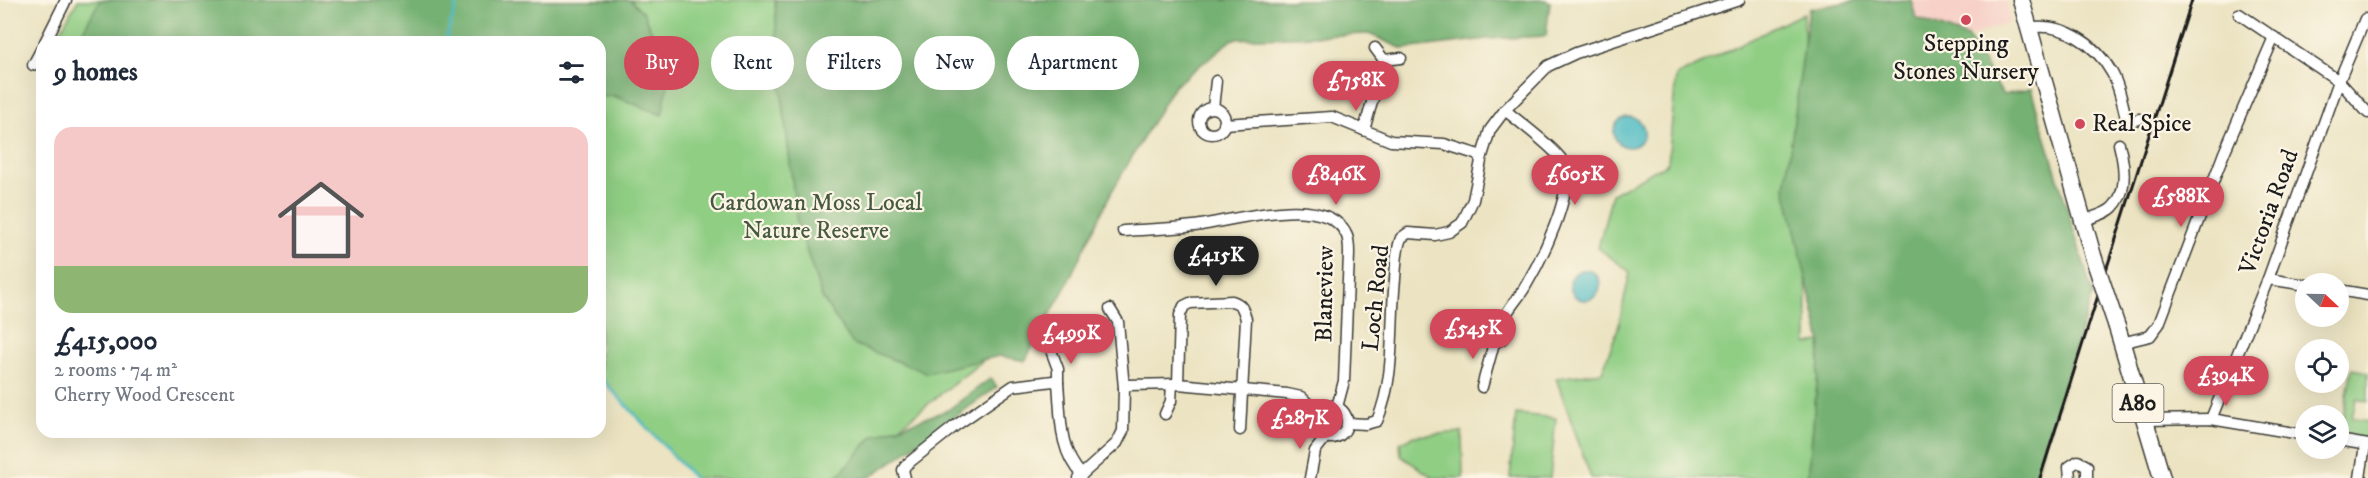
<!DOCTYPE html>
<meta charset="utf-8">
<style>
body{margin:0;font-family:"IM FELL DW Pica",serif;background:#f2f2f3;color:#1f2937;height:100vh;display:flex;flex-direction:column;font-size:22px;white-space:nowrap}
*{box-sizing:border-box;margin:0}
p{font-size:20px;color:#747a83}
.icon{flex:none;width:33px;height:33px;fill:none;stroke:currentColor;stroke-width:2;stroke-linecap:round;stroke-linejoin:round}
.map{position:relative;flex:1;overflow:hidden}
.details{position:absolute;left:36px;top:36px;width:570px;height:402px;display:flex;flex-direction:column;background:#fff;border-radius:18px;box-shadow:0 6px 24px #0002}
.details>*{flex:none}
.banner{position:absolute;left:624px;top:36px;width:570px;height:54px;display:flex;gap:12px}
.needle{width:39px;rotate:112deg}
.buttons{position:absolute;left:2295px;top:273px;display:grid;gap:12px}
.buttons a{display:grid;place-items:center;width:54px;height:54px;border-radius:50%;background:#fff;box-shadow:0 6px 24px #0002;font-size:30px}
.price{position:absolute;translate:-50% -51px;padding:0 14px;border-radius:21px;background:#d1495b;color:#fff;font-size:20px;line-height:39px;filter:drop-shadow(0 2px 3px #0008)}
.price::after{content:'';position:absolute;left:50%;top:36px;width:18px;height:14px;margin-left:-9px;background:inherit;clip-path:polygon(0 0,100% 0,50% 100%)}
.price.selected{background:#222;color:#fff}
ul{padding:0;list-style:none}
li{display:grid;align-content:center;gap:12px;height:318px;padding:0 18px}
li span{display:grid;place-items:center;height:186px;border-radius:18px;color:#555}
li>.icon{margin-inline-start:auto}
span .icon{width:108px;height:108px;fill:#fffc;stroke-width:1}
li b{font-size:26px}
h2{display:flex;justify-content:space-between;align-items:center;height:72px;padding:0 18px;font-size:26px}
.tag{padding:0 21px;border-radius:27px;background:#fff;box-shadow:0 6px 24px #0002;font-size:21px;line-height:54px}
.tag.selected{background:#d1495b;color:#fff}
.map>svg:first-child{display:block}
</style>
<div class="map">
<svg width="2368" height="478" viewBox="0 0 2368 478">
<rect width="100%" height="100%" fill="#fcf5e5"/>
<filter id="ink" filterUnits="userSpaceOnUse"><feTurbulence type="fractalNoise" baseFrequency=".0167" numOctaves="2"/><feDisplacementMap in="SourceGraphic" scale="12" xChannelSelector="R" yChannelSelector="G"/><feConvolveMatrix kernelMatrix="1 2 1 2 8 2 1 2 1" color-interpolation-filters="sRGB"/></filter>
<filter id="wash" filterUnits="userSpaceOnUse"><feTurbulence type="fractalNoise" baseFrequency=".008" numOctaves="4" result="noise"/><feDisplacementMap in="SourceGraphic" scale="24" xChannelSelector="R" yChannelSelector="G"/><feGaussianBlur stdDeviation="1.35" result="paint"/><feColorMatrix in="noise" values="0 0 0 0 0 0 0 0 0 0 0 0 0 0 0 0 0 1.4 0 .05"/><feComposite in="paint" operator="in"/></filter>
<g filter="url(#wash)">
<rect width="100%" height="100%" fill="#ebe3c1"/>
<path fill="#f7d1c8" d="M 1912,0 L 2006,0 L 2011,22 L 1968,37 L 1916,18 Z"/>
<g fill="#90ce84" stroke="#567550" stroke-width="1.5">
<path d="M 78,0 L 1161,0 L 1043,313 L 845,470 L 843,478 L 694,478 L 600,377 L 600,42 L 54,42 Z"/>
<path d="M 1804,13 L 1807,344 L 1821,342 L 1812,438 L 1821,478 L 1591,478 L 1556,378 L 1602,372 L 1618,328 L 1630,272 L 1598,248 L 1612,194 L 1668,163 L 1676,76 Z"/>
<path d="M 2352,369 L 2368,372 L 2368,402 L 2356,399 L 2352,418 L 2368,422 L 2368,438 L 2339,438 Z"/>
<path d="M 1516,414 L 1556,418 L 1550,478 L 1510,478 Z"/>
<path d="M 1462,432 L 1463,478 L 1434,478 L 1401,456 L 1400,443 L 1414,436 Z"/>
</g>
<g fill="#74b172" stroke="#486647" stroke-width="1.5">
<path d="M 100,0 L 630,0 L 643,12 L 670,74 L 662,115 L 614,96 L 600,97 L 600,42 L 77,42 Z"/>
<path d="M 775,0 L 1545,0 L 1550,2 L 1546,36 L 1487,39 L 1403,49 L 1369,34 L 1233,39 L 1173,87 L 1112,191 L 1065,288 L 1025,361 L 999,356 L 927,373 L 853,344 L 822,298 L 797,222 L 778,62 Z"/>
<path d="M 1860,0 L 1911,0 L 1916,18 L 1968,37 L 2003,95 L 2031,89 L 2093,294 L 2034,478 L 1808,478 L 1821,342 L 1785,188 L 1809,9 Z"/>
<path d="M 991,378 L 997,387 L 869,478 L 836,478 L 873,436 L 948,410 Z"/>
</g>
<g fill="#4bbac2" stroke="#346b6f" stroke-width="1.5">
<circle cx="1629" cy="132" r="15"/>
<circle cx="1585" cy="285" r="15"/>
</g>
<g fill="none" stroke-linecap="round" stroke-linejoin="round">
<g stroke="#4bbac2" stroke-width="3">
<path d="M 445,42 L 458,0"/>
<path d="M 600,377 L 694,478"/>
</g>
</g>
</g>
<g filter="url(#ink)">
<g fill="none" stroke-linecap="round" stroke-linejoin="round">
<g stroke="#3b3a35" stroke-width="13">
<g id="minor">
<path d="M 2239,14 L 2339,81 L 2368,113"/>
<path d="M 2028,28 C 2062,21 2096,44 2112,73 C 2120,87 2123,107 2127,122 L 2139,119"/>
<path d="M 45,42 L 66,0"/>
<path d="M 1375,48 L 1384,60 L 1401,58"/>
<path d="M 33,65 L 42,48"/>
<circle cx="1212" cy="121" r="13"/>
<path d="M 1213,108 L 1216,81"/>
<path d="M 1224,124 L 1332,117 L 1391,141 L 1444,144 L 1482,156"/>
<path d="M 1364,130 L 1384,60"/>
<path d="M 2083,221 C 2092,217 2107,214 2113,207 C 2129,191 2124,163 2119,144"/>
<path d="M 1123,231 C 1149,229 1176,229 1201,225 C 1235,220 1329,191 1347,236 C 1349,241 1349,248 1349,254 L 1344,381 L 1337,407"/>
<path d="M 2268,279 L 2306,285"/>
<path d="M 2338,290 L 2368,295"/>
<path d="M 1110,309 L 1118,322 L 1124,388"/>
<circle cx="1494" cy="330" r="12"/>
<path d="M 1502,322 C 1508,308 1518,299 1525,287 C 1540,262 1577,189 1563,162 C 1557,150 1518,121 1505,110"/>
<path d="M 2121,343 L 2150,336 L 2159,324 L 2224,153 L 2274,37"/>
<path d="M 1052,353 L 1058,369 L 1058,383"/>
<path d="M 1178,384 L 1180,315 L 1184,306 L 1190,303 L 1232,301 C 1242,304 1243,309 1246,319 L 1240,430"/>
<path d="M 1482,387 L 1494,343"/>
<circle cx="1331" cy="422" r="16"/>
<path d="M 1165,414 L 1171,401 L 1172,384"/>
<path d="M 2211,419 L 2268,279 L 2339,81 L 2365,19"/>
<path d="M 2143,420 L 2211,419 L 2306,435"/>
<path d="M 1347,423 L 1366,424 L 1377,421 C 1396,377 1390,325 1395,279 C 1396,266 1396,250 1401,238 L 1408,233 L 1435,235 L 1449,232 L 1462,223 L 1473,200 L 1482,156 L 1490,130 L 1505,110 L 1548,66 L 1576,53 L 1739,0"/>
<path d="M 2338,440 L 2368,445"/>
<path d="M 905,478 L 903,470 L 906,465 L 955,426 L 1013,386 L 1053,381 L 1058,383 C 1061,414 1058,451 1082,475"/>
<path d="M 1078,478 L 1117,443 L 1123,431 L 1124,388 L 1128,385 L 1178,384 L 1287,394 L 1301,397 L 1317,412"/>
<path d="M 1310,478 L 1315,451 L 1325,438"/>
<path d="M 2070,478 L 2069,467 L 2078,461 L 2087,466 L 2087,478"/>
<path d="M 2360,478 L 2365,445"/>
</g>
</g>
<g stroke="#3b3a35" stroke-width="19">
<g id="primary">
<path d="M 2021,0 L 2093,256"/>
<path d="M 2117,327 L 2162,478"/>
</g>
</g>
<use href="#minor" stroke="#fff" stroke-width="10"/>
<use href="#primary" stroke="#fff" stroke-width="16"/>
<path stroke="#1c1c1c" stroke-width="3" d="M 2040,478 L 2192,0"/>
<g stroke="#3b3a35" stroke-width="19" stroke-linecap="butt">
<path id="primary-bridge" d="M 2093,256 L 2117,327"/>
</g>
<use href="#primary-bridge" stroke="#fff" stroke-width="16"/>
</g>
</g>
<g fill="#d1495b" stroke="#fcf5e5" stroke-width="2">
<circle cx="1966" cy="20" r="6"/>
<circle cx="2080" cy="124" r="6"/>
</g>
<g text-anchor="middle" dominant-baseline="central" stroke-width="4.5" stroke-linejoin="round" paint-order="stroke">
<rect fill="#fcf5e5" stroke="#5f5d58" stroke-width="1.5" x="2112.5" y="384" width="51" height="38" rx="4.5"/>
<g font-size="22" font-weight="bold" fill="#1c1c1c">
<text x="2138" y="403">A80</text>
</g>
<g font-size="24" fill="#1c1c1c" stroke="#fcf5e5">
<text x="1966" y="44">Stepping<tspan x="1966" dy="28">Stones Nursery</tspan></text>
<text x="2092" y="124" text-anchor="start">Real Spice</text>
</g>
<g font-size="24" fill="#455a40" stroke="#fcf5e5">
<text x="816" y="203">Cardowan Moss Local<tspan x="816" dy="28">Nature Reserve</tspan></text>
</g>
<g font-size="24" fill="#1c1c1c" stroke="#fcf5e5">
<text transform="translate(2269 212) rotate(-70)">Victoria Road</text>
<text transform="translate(1325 294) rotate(-89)">Blaneview</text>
<text transform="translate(1376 298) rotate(-84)">Loch Road</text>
</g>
</g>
</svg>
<div class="buttons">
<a><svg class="needle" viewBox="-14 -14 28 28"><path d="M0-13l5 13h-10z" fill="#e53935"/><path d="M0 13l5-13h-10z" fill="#747a83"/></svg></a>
<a><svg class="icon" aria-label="locate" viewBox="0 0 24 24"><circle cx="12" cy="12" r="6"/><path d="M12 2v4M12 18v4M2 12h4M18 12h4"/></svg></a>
<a><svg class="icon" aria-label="layers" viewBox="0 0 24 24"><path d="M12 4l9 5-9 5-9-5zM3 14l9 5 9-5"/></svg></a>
</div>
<b class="price" style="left:1356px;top:112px">£758K</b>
<b class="price" style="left:1336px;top:206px">£846K</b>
<b class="price" style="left:1575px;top:206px">£605K</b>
<b class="price" style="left:2181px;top:228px">£588K</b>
<b class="price selected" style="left:1216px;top:287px">£415K</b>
<b class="price" style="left:1473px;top:360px">£545K</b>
<b class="price" style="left:1071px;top:365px">£499K</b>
<b class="price" style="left:2226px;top:407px">£394K</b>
<b class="price" style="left:1300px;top:450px">£287K</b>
<div class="banner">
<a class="tag selected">Buy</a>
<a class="tag">Rent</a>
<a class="tag">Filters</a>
<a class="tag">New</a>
<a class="tag">Apartment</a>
</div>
<section class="details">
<h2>9 homes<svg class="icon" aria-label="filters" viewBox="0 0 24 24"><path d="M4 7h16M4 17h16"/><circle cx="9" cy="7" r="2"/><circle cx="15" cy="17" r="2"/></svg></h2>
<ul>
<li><span style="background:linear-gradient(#f6c9c9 75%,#8fb573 0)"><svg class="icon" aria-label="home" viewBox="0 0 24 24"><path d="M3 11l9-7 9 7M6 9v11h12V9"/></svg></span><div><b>£415,000</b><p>2 rooms · 74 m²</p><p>Cherry Wood Crescent</p></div></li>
</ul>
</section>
</div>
